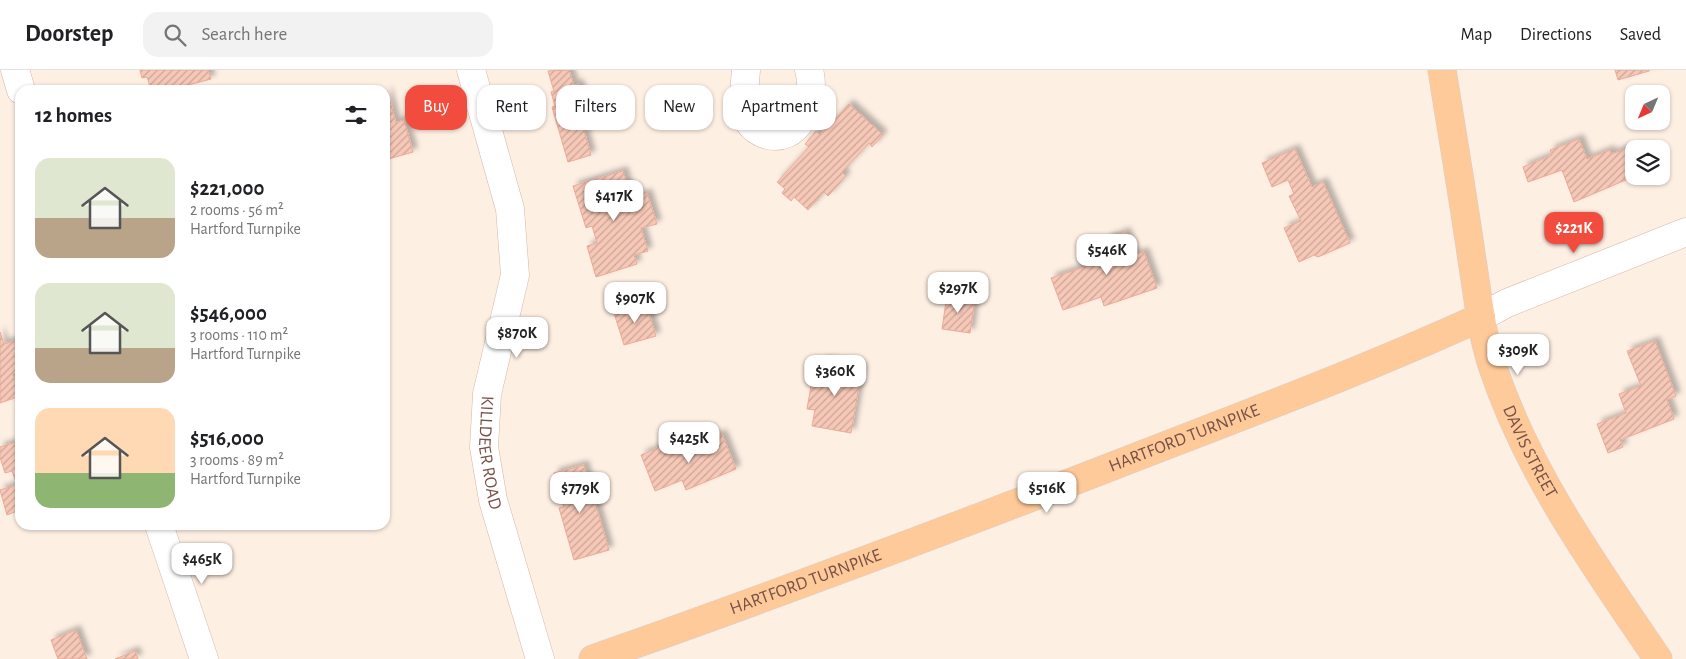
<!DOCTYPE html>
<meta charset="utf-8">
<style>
body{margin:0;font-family:"Alegreya Sans",sans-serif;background:#f2f2f2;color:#202124;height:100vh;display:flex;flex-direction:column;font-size:19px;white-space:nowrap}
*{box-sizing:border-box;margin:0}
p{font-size:16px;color:#757577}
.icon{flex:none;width:28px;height:28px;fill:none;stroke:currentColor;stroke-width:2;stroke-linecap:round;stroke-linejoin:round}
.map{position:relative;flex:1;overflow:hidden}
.drawer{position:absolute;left:15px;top:15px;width:375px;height:445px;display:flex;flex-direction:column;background:#fff;border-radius:15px;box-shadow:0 1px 4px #0004}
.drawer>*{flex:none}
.banner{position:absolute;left:405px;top:15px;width:475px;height:45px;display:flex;gap:10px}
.needle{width:32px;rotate:224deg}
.fabs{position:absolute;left:1625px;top:15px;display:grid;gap:10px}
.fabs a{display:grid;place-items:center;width:45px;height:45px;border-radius:10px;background:#fff;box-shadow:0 1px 4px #0004;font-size:25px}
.price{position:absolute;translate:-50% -42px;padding:0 11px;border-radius:10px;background:#fff;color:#222;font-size:16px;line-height:32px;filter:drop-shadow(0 1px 2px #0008)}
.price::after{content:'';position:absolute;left:50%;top:30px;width:15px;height:11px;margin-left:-8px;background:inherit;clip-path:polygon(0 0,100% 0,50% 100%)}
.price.on{background:#f24c3e;color:#fff}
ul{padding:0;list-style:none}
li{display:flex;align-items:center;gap:15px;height:125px;padding:0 20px}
li span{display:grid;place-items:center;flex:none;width:140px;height:100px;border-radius:15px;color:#555}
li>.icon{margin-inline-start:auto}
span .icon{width:60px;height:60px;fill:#fffc;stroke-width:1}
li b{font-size:21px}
h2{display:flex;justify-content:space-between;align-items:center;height:60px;padding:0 20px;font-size:21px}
.chip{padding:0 18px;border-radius:15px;background:#fff;box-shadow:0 1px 4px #0004;font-size:18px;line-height:45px}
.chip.on{background:#f24c3e;color:#fff}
header{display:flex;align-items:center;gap:30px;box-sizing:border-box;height:70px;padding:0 25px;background:#fff;border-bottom:1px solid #e0e0e0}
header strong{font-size:24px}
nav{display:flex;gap:28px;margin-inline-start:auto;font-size:18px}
.search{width:350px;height:45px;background:#f2f2f2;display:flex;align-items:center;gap:12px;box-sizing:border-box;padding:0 18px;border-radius:15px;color:#757577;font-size:19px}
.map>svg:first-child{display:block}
</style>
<header>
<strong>Doorstep</strong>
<div class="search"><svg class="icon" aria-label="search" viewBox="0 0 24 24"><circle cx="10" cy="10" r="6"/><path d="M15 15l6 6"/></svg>Search here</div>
<nav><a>Map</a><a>Directions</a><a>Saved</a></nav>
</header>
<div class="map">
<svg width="1686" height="589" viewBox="0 0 1686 589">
<defs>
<pattern id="building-hatch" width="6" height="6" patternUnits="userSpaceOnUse" patternTransform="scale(1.25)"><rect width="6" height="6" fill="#f6c8b8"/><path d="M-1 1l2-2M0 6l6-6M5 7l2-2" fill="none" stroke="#cca597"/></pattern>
<filter id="shadow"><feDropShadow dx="4.5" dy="-4.5" stdDeviation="2.5" flood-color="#0004"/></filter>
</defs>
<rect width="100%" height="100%" fill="#feefe3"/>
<g fill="url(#building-hatch)" stroke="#eaab97" filter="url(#shadow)">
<path d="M 140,0 L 208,0 L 211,9 L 169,20 L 151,20 L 147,7 L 142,8 Z"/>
<path d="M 569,0 L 574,15 L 579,14 L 583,28 L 585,27 L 595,58 L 584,61 L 591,85 L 568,92 L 552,37 L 555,36 L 551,22 L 554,21 L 548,1 Z"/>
<path d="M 1615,0 L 1649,0 L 1649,1 L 1618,10 Z"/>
<path d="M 387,21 L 396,53 L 404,50 L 413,82 L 385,90 Z"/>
<path d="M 849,34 L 883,65 L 872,77 L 869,73 L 842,102 L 846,106 L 828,126 L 824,122 L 808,140 L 794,127 L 791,131 L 782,123 L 785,119 L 777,112 L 809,77 L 805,74 L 816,61 L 820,65 Z"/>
<path d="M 1579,69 L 1587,89 L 1610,80 L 1611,84 L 1626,79 L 1635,106 L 1574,132 L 1562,100 L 1528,112 L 1523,97 L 1552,85 L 1550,80 Z"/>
<path d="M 1295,79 L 1312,117 L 1323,112 L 1350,173 L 1318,187 L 1314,185 L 1299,192 L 1284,158 L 1301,151 L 1289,126 L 1294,124 L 1288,110 L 1272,117 L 1262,93 Z"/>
<path d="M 623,101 L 632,129 L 647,123 L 657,154 L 641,158 L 648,181 L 634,185 L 637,194 L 596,207 L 587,176 L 597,173 L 592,156 L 586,158 L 573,116 Z"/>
<path d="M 1126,162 L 1134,185 L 1144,182 L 1157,218 L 1104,236 L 1101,227 L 1063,240 L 1051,208 L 1090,195 L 1087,185 L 1110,178 L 1106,169 Z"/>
<path d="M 947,225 L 975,229 L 970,263 L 942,259 Z"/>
<path d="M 646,234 L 656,266 L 624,275 L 614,243 Z"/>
<path d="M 0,262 L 4,274 L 14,271 L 18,283 L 14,284 L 19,302 L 13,304 L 20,326 L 0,333 Z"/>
<path d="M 1655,271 L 1676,326 L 1667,330 L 1674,349 L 1620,370 L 1623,377 L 1608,383 L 1597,354 L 1626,343 L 1619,324 L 1641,316 L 1627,281 Z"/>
<path d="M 823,291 L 862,298 L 851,363 L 812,356 L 815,340 L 807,339 L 812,310 L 820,312 Z"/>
<path d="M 722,364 L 736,399 L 686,420 L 682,410 L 655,421 L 641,385 L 667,374 L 672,385 Z"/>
<path d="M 20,371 L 20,440 L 7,445 L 0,420 L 17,415 L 12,401 L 5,403 L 0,387 L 0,377 Z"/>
<path d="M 584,395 L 609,480 L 574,490 L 559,438 L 564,437 L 554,403 Z"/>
<path d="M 76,560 L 87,589 L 58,589 L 51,570 Z"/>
<path d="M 135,581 L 138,589 L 115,589 Z"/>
</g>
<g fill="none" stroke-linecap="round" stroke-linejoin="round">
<g stroke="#d2b7ab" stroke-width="29">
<g id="minor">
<path d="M 15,0 L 21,20"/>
<path id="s1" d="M 471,0 L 510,139 L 515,205 L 487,324 L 484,377 L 493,430 L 540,589"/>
<path d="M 746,0 C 745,15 741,36 748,50 C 751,57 756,60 762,63 C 799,79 817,28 809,0"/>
<path d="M 1481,247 L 1507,233 L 1686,162"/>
<path d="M 159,455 L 204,589"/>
</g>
</g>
<g stroke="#d9cecb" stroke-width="29">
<g id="major">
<path id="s2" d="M 1442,0 C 1452,63 1463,127 1472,190 C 1478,226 1481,263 1493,298 C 1529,405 1595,496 1658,589"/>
<path id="s3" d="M 593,589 C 767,528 940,463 1113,396 C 1236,348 1361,302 1481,247"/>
</g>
</g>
<use href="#minor" stroke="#fff" stroke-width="28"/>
<use href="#major" stroke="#ffca99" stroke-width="28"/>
</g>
<g text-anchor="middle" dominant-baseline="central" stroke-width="4" stroke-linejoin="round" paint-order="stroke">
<g font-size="18" fill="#785147" stroke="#fff4eb">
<text stroke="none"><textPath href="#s3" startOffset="631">HARTFORD TURNPIKE</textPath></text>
<text stroke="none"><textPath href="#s2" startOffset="394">DAVIS STREET</textPath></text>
<text stroke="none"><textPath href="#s1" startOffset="392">KILLDEER ROAD</textPath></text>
<text stroke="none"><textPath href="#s3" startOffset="226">HARTFORD TURNPIKE</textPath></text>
</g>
</g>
</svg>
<div class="fabs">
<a><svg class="needle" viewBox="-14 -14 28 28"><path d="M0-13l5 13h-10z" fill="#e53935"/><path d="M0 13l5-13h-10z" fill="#757577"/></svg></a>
<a><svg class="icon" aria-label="layers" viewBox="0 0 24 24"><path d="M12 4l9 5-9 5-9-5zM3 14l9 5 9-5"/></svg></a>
</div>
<b class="price" style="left:614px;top:152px">$417K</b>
<b class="price on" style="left:1574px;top:184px">$221K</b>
<b class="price" style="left:1107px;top:206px">$546K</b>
<b class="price" style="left:958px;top:244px">$297K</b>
<b class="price" style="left:635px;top:254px">$907K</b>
<b class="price" style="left:517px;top:289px">$870K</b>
<b class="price" style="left:1518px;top:306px">$309K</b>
<b class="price" style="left:835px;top:327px">$360K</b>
<b class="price" style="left:689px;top:394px">$425K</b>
<b class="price" style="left:580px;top:444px">$779K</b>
<b class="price" style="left:1047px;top:444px">$516K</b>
<b class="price" style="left:202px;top:515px">$465K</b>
<div class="banner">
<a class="chip on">Buy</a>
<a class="chip">Rent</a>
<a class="chip">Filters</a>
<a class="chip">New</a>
<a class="chip">Apartment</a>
</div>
<section class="drawer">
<h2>12 homes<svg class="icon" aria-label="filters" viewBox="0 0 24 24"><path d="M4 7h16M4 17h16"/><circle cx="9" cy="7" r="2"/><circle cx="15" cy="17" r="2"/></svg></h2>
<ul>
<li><span style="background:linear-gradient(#dfe7d0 60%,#b9a48a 0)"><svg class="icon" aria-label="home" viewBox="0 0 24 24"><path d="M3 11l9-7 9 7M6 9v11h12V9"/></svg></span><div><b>$221,000</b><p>2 rooms · 56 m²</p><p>Hartford Turnpike</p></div></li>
<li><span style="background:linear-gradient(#dfe7d0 65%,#b9a48a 0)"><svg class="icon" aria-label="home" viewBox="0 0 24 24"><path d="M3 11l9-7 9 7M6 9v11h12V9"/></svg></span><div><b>$546,000</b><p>3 rooms · 110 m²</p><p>Hartford Turnpike</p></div></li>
<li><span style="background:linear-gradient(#ffd9b3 65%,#8fb573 0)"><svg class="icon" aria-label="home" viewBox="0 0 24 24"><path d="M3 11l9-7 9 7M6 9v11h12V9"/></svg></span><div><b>$516,000</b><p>3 rooms · 89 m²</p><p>Hartford Turnpike</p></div></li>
</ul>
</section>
</div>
